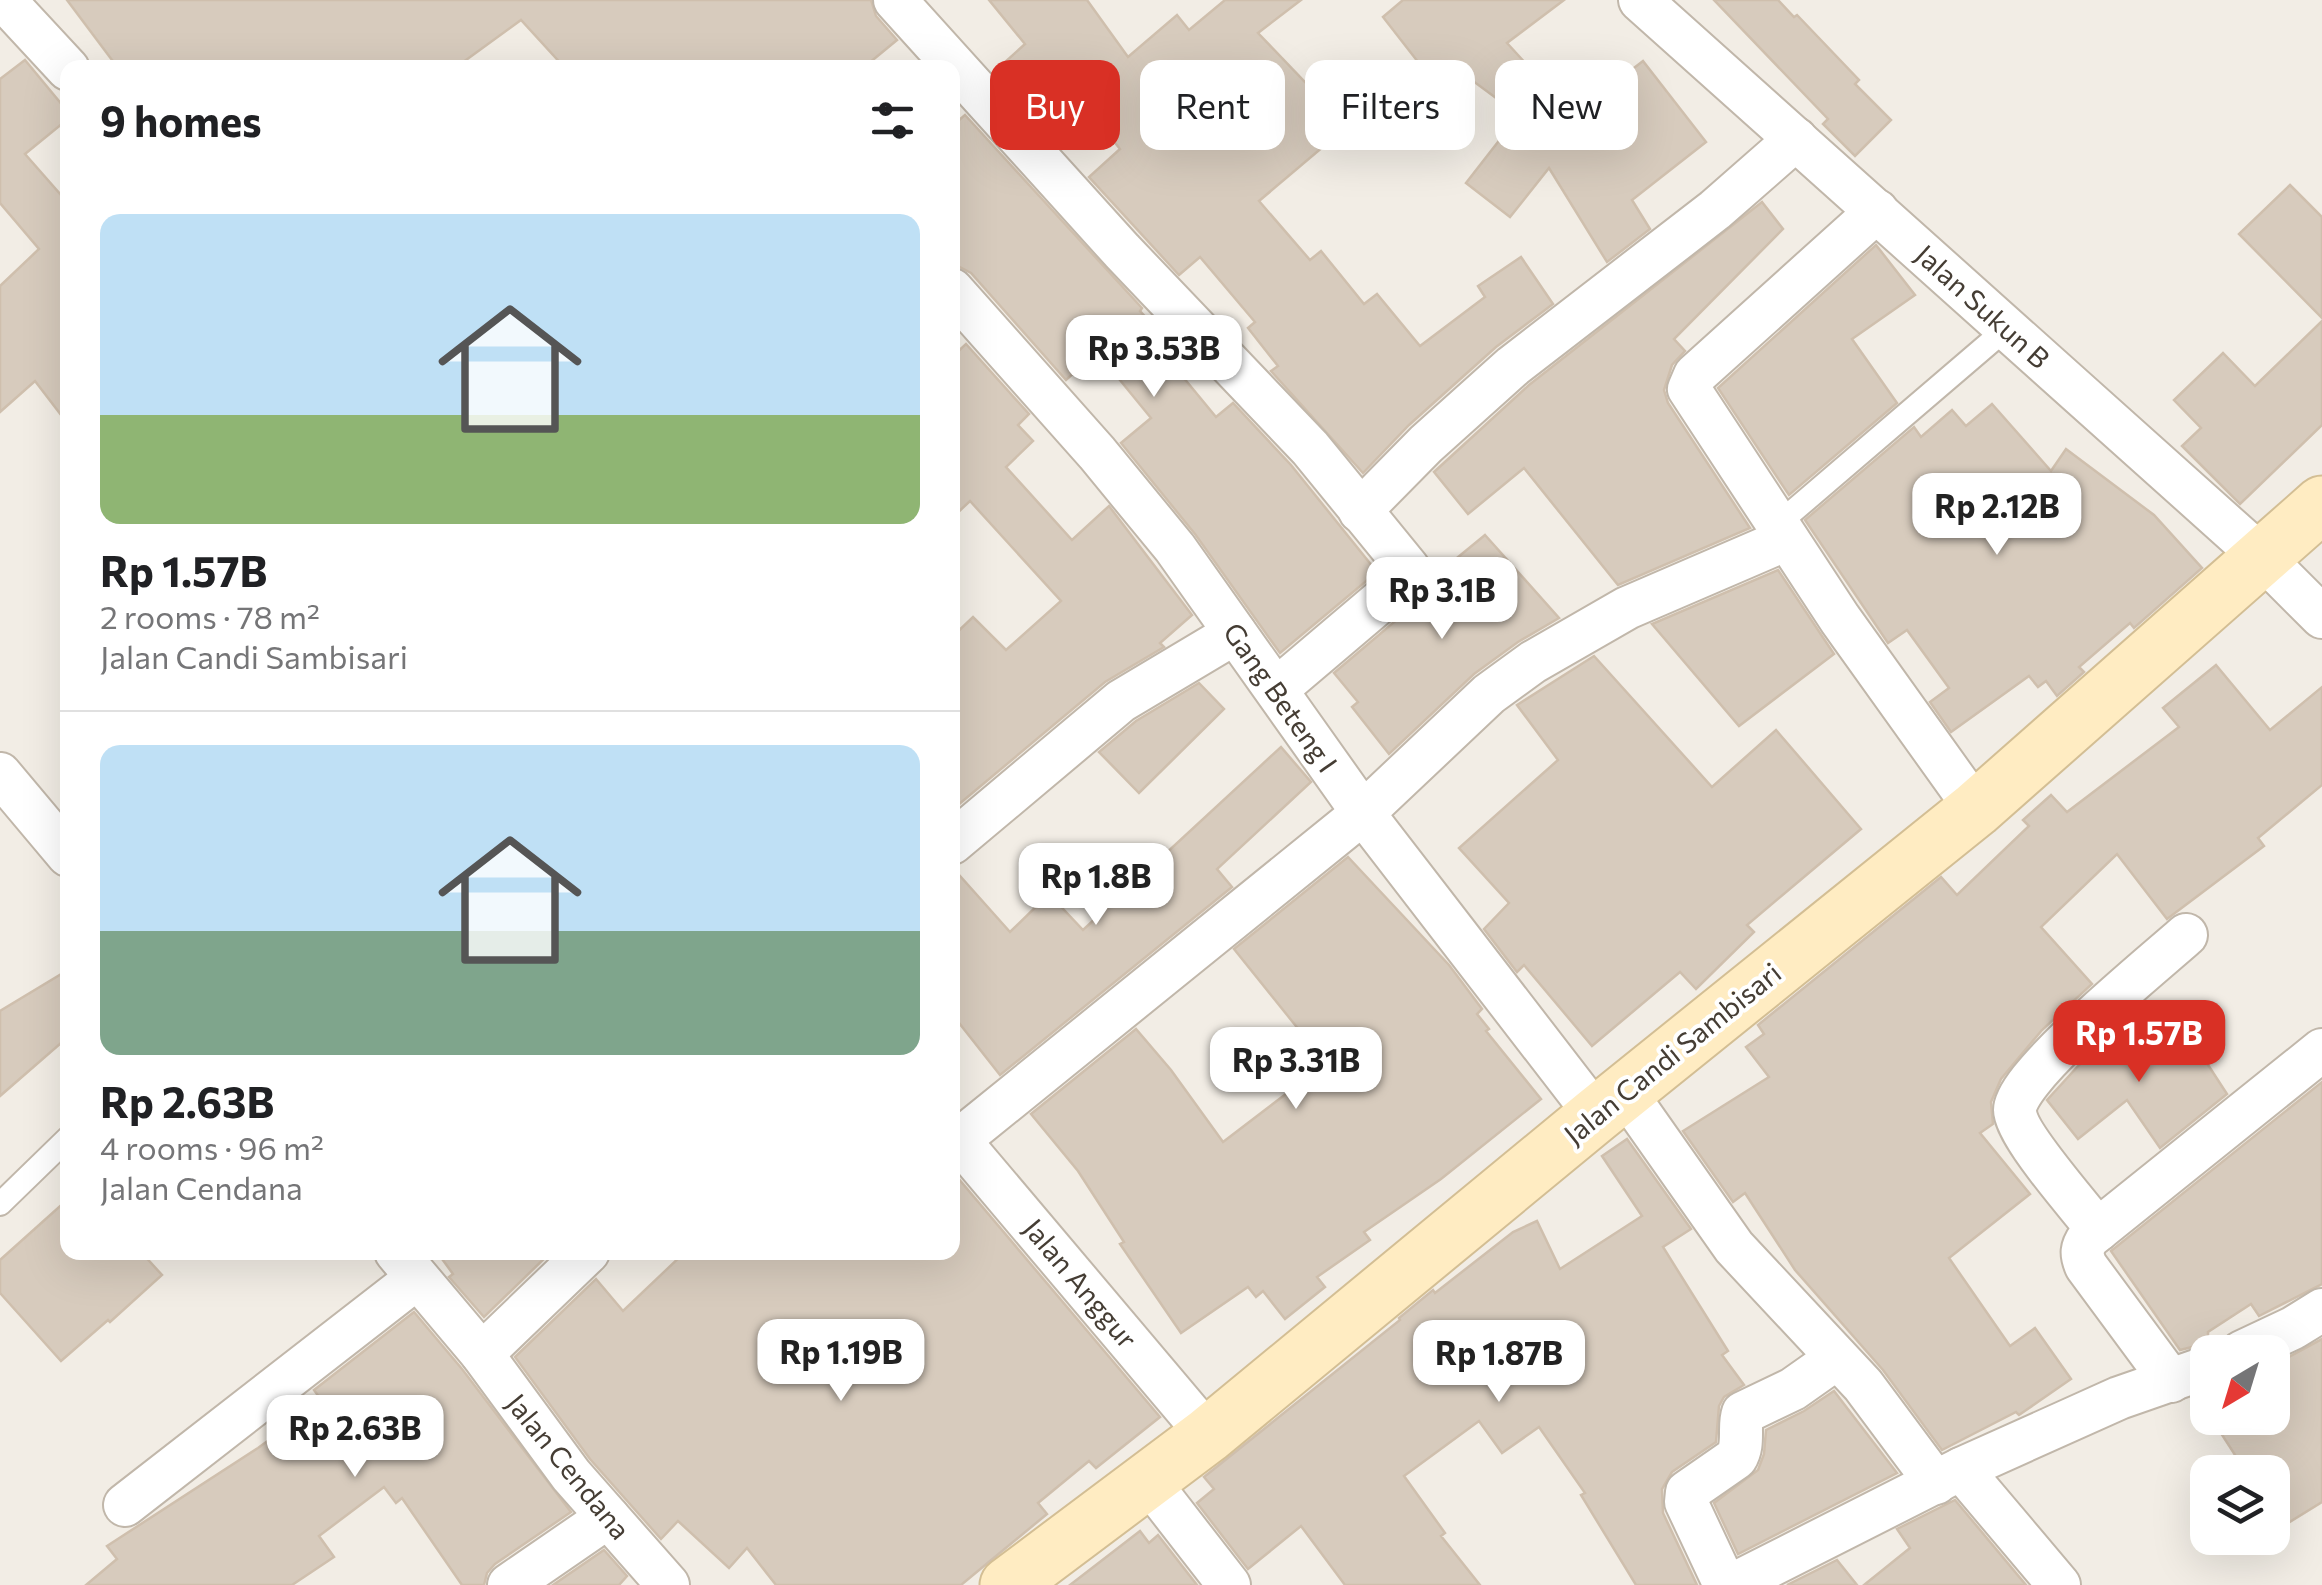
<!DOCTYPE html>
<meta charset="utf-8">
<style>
body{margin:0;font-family:Commissioner,sans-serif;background:#f2f2f2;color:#202124;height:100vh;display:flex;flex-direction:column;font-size:38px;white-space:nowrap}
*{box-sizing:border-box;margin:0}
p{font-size:32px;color:#757577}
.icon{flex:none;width:55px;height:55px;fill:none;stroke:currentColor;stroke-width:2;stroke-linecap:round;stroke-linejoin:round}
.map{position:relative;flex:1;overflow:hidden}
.panel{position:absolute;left:60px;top:60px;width:900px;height:1200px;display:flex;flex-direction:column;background:#fff;border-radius:20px;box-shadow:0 10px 40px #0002}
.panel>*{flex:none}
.hud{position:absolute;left:990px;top:60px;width:950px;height:90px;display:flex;gap:20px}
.needle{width:65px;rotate:218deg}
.buttons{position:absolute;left:2190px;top:1335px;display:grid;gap:20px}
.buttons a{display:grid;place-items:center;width:100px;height:100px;border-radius:20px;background:#fff;box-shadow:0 10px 40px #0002;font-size:50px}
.price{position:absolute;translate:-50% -85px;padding:0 22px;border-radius:20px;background:#fff;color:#222;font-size:32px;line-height:65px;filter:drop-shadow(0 2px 5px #0008)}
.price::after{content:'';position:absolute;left:50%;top:60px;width:30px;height:22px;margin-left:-15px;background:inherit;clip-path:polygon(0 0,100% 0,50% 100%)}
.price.current{background:#d93025;color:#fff}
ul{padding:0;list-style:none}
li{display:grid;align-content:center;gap:20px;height:530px;padding:0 40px}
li+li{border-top:2px solid #e0e0e0}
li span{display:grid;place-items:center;height:310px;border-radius:20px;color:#555}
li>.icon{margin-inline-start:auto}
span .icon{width:180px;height:180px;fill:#fffc;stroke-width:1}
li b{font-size:42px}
h2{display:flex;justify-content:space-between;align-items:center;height:120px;padding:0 40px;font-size:42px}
.pill{padding:0 35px;border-radius:20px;background:#fff;box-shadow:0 10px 40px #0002;font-size:35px;line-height:90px}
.pill.current{background:#d93025;color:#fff}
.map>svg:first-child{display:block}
</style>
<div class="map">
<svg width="2322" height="1585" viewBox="0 0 2322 1585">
<rect width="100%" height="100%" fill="#f2ede5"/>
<g fill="#d7cbbd" stroke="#cfbfad" stroke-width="2.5">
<path d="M 67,0 L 871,0 L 876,16 L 897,40 L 863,68 L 565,68 L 521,20 L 455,68 L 118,68 Z"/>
<path d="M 989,0 L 1087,0 L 1128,57 L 1177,15 L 1189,30 L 1225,0 L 1301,0 L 1258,33 L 1305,82 L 1324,67 L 1363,113 L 1259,201 L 1310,260 L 1321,251 L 1364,304 L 1377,294 L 1420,346 L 1485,297 L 1478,286 L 1521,257 L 1553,304 L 1496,347 L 1409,425 L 1363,473 L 1271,371 L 1278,366 L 1248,328 L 1255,322 L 1200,257 L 1179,275 L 1089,177 L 1120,149 L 1058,71 L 1022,103 L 994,72 L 1025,44 Z"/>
<path d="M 1403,0 L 1564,0 L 1507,43 L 1573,115 L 1643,61 L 1706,142 L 1632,200 L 1650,229 L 1607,262 L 1549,168 L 1510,217 L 1466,183 L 1519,115 L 1465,75 L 1443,94 L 1383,17 Z"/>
<path d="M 1714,0 L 1778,0 L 1794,17 L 1797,15 L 1859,80 L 1855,84 L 1891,120 L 1855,156 L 1823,124 L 1828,119 Z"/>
<path d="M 25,60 L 68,112 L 68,119 L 25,154 L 68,203 L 68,424 L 35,381 L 0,412 L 0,286 L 39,249 L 0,203 L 0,79 Z"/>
<path d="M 965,115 L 1142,308 L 1140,311 L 1153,325 L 1145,331 L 1216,417 L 1233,403 L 1291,465 L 1377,572 L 1280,653 L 1195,534 L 1121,443 L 1151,418 L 1097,352 L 1066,380 L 971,273 L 952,263 L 952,126 Z"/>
<path d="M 2290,185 L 2322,217 L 2322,318 L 2239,234 Z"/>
<path d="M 1762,202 L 1783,229 L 1674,339 L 1685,351 L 1672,365 L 1664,390 L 1668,403 L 1750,528 L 1618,585 L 1524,468 L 1468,514 L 1434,472 L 1529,385 Z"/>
<path d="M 1876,245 L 1915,295 L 1852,339 L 1897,403 L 1789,495 L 1718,388 Z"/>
<path d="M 2322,321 L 2322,425 L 2240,504 L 2182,446 L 2201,428 L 2174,400 L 2223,353 L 2255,386 Z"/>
<path d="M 966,344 L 1029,414 L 1018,425 L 1033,441 L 1006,467 L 1072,540 L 1109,506 L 1192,615 L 1160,643 L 1164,647 L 1105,682 L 952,810 L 952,637 L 973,617 L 1006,650 L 1061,601 L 970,501 L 952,518 L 952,357 Z"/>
<path d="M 1992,404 L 2051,471 L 2066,449 L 2154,515 L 2202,568 L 2134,628 L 2130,623 L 2079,667 L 2084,672 L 2057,696 L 2046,681 L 2038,687 L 2029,676 L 1951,732 L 1930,702 L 1949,688 L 1907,630 L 1888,643 L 1805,520 L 1914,427 L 1921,437 L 1952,410 L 1966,426 Z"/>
<path d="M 1485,535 L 1559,618 L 1518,642 L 1474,674 L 1389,754 L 1352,707 L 1358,702 L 1334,673 L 1419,601 L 1430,580 Z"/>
<path d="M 1778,570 L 1834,654 L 1739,726 L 1652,624 Z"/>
<path d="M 1594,656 L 1712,787 L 1776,730 L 1861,829 L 1747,925 L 1754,932 L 1696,989 L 1680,972 L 1592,1046 L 1524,965 L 1517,972 L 1484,929 L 1509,903 L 1459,848 L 1558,760 L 1517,705 Z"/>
<path d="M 2216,665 L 2270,730 L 2322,687 L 2322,785 L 2258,838 L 2264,846 L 2167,919 L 2117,854 L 2041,927 L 2092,984 L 2042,1030 L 2001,1079 L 1991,1102 L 1993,1124 L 1980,1133 L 2030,1194 L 1949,1258 L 2010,1346 L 2035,1328 L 2071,1379 L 2019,1415 L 2016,1412 L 1942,1450 L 1883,1370 L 1795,1270 L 1745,1193 L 1733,1202 L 1683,1131 L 1769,1077 L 1746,1047 L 1764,1034 L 1758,1025 L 1941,877 L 1957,895 L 2029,826 L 2023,820 L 2051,795 L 2067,812 L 2179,727 L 2163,708 Z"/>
<path d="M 1199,683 L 1224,709 L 1139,793 L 1099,752 L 1136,721 Z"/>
<path d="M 1281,747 L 1311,782 L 1217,869 L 1232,887 L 1000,1075 L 952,1014 L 952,867 L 1010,932 L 1049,894 L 1083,930 Z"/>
<path d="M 1348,857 L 1449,965 L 1482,1009 L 1477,1014 L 1489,1029 L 1486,1031 L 1541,1099 L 1441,1179 L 1364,1232 L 1370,1240 L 1317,1277 L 1325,1287 L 1285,1319 L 1263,1291 L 1256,1297 L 1248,1287 L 1181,1333 L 1120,1244 L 1124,1242 L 1078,1171 L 1031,1114 L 1136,1029 L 1171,1070 L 1223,1142 L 1303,1081 L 1285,1060 L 1308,1041 L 1234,949 Z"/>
<path d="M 68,970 L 68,1037 L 0,1096 L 0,1011 Z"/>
<path d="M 2126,1020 L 2150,1054 L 2186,1031 L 2227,1094 L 2160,1148 L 2127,1100 L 2078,1139 L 2047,1100 L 2079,1065 Z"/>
<path d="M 2322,1082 L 2322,1284 L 2259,1316 L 2251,1304 L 2208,1332 L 2208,1343 L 2180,1350 L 2111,1251 Z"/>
<path d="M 1627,1139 L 1691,1229 L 1663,1247 L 1728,1351 L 1722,1355 L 1744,1385 L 1724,1397 L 1719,1406 L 1716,1442 L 1672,1472 L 1662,1489 L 1663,1513 L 1697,1585 L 1636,1585 L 1581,1495 L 1585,1493 L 1539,1427 L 1502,1453 L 1479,1421 L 1404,1476 L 1445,1533 L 1441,1536 L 1480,1585 L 1345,1585 L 1301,1526 L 1248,1569 L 1197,1503 L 1214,1489 L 1204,1477 L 1400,1320 L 1399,1318 L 1433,1290 L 1435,1293 L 1513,1232 L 1537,1221 L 1560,1269 L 1642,1216 L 1602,1156 Z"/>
<path d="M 952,1171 L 1160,1417 L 1096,1468 L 1089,1461 L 1038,1503 L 1047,1514 L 961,1585 L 776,1585 L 747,1548 L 729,1568 L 678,1521 L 661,1539 L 590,1459 L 515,1357 L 596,1279 L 623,1311 L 685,1252 L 952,1252 Z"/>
<path d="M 68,1199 L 68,1252 L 141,1252 L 162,1275 L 110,1322 L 108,1320 L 61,1361 L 0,1293 L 0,1260 Z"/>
<path d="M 437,1252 L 551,1252 L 484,1317 L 449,1277 L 453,1274 Z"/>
<path d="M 414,1312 L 462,1369 L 571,1512 L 495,1564 L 487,1573 L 484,1585 L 462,1585 L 402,1498 L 396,1503 L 384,1487 L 319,1536 L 334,1557 L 292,1585 L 86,1585 L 117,1559 L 107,1546 L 258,1448 L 322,1401 L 314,1390 Z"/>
<path d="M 2322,1339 L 2322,1502 L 2280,1528 L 2272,1516 L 2272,1472 L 2246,1472 L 2217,1427 L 2227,1418 L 2272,1418 L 2272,1374 L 2287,1358 Z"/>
<path d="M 1834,1391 L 1897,1473 L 1738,1554 L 1714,1503 L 1758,1470 L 1764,1454 L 1766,1430 L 1804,1411 Z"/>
<path d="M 1955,1500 L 2026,1585 L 1864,1585 L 1910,1548 L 1897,1529 Z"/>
<path d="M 1140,1531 L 1149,1543 L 1158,1535 L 1197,1585 L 1070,1585 Z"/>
<path d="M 604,1550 L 627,1576 L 619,1585 L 553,1585 Z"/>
<path d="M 1837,1560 L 1857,1585 L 1787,1585 Z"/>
</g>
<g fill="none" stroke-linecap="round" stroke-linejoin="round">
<g stroke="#c1b7aa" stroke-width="26">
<g id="lane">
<path d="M 1778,524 L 2007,328"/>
<path d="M 0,1204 L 68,1138"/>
</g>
</g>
<g stroke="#c1b7aa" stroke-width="46">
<g id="street">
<path d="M 4,0 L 68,69"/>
<path d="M 895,0 L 1122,251 L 1310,448 L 1408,568 L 1403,582 L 1278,688"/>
<path d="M 1640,0 L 2262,557 L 2322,617"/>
<path d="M 1877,211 L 1695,375 L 1689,389 L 1840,619 L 1976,809"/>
<path d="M 952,290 L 1097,453 L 1175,548 L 1363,813 L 1596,1115"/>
<path d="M 1360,511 L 1426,444 L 1513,366 L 1715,210 L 1796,139"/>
<path d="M 0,774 L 68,855"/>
<path d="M 952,843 L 1121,701 L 1235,633"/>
<path d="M 1625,1092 L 1734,1247 L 1863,1385 L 1936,1483"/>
<path d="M 952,1132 L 1208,1435"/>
<path d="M 959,1140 L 1363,813 L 1489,694 L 1533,662 L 1627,608 L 1787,539"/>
<path d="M 2098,1230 C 2081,1208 2015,1134 2015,1110 C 2014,1077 2156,962 2186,935"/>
<path d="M 396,1252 L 482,1354 L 571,1475 L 668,1585"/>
<path d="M 2242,1352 L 2293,1328 L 2322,1310"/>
<path d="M 482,1354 L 588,1252"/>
<path d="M 2171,1381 L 2086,1266 C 2081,1254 2081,1248 2089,1237 L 2322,1050"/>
<path d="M 1961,1469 L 2059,1585"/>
<path d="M 1149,1482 L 1229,1585"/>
<path d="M 125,1505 L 417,1278"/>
<path d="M 509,1585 L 608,1517"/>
<path d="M 1725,1585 L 1686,1502 L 1687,1492 L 1736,1458 C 1745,1444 1738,1427 1743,1413 L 1793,1389 L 1837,1358"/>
<path d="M 1732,1585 L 1961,1469 L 2119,1398 L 2208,1367"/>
</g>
</g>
<g stroke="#d3be94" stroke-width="59">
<path id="secondary" d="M 1008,1585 L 1208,1435 L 1596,1115 L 1976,809 L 2322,504"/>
</g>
<use href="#lane" stroke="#fff" stroke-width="22"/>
<use href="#street" stroke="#fff" stroke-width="42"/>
<use href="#secondary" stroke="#ffecc2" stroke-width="55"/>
</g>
<g text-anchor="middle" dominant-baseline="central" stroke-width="8" stroke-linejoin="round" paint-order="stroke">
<g font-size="28" fill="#453d34" stroke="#fff">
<text transform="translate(1983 306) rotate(42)">Jalan Sukun B</text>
<text transform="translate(1281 697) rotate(55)">Gang Beteng I</text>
<text transform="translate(1672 1053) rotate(-39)">Jalan Candi Sambisari</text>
<text transform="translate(1081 1283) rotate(50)">Jalan Anggur</text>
<text transform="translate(569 1466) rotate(51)">Jalan Cendana</text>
</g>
</g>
</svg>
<div class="buttons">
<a><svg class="needle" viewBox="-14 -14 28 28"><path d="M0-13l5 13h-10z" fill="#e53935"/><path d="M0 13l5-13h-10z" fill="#757577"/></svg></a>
<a><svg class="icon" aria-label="layers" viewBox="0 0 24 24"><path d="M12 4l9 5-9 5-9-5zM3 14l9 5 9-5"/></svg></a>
</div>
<b class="price" style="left:1154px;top:400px">Rp 3.53B</b>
<b class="price" style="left:1997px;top:558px">Rp 2.12B</b>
<b class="price" style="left:1442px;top:642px">Rp 3.1B</b>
<b class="price" style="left:1096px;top:928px">Rp 1.8B</b>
<b class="price current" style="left:2139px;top:1085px">Rp 1.57B</b>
<b class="price" style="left:1296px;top:1112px">Rp 3.31B</b>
<b class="price" style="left:841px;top:1404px">Rp 1.19B</b>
<b class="price" style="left:1499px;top:1405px">Rp 1.87B</b>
<b class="price" style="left:355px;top:1480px">Rp 2.63B</b>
<div class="hud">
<a class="pill current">Buy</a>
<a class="pill">Rent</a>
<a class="pill">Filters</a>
<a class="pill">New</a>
</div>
<section class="panel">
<h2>9 homes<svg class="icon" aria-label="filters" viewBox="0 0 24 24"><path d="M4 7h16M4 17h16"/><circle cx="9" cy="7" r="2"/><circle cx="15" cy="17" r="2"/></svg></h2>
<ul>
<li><span style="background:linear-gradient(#bfe0f5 65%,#8fb573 0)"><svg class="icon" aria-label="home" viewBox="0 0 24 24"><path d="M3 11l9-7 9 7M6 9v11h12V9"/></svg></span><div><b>Rp 1.57B</b><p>2 rooms · 78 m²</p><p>Jalan Candi Sambisari</p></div></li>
<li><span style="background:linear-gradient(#bfe0f5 60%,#7fa58c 0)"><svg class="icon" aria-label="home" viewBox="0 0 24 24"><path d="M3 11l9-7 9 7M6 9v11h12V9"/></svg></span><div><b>Rp 2.63B</b><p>4 rooms · 96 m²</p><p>Jalan Cendana</p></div></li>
</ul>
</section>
</div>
